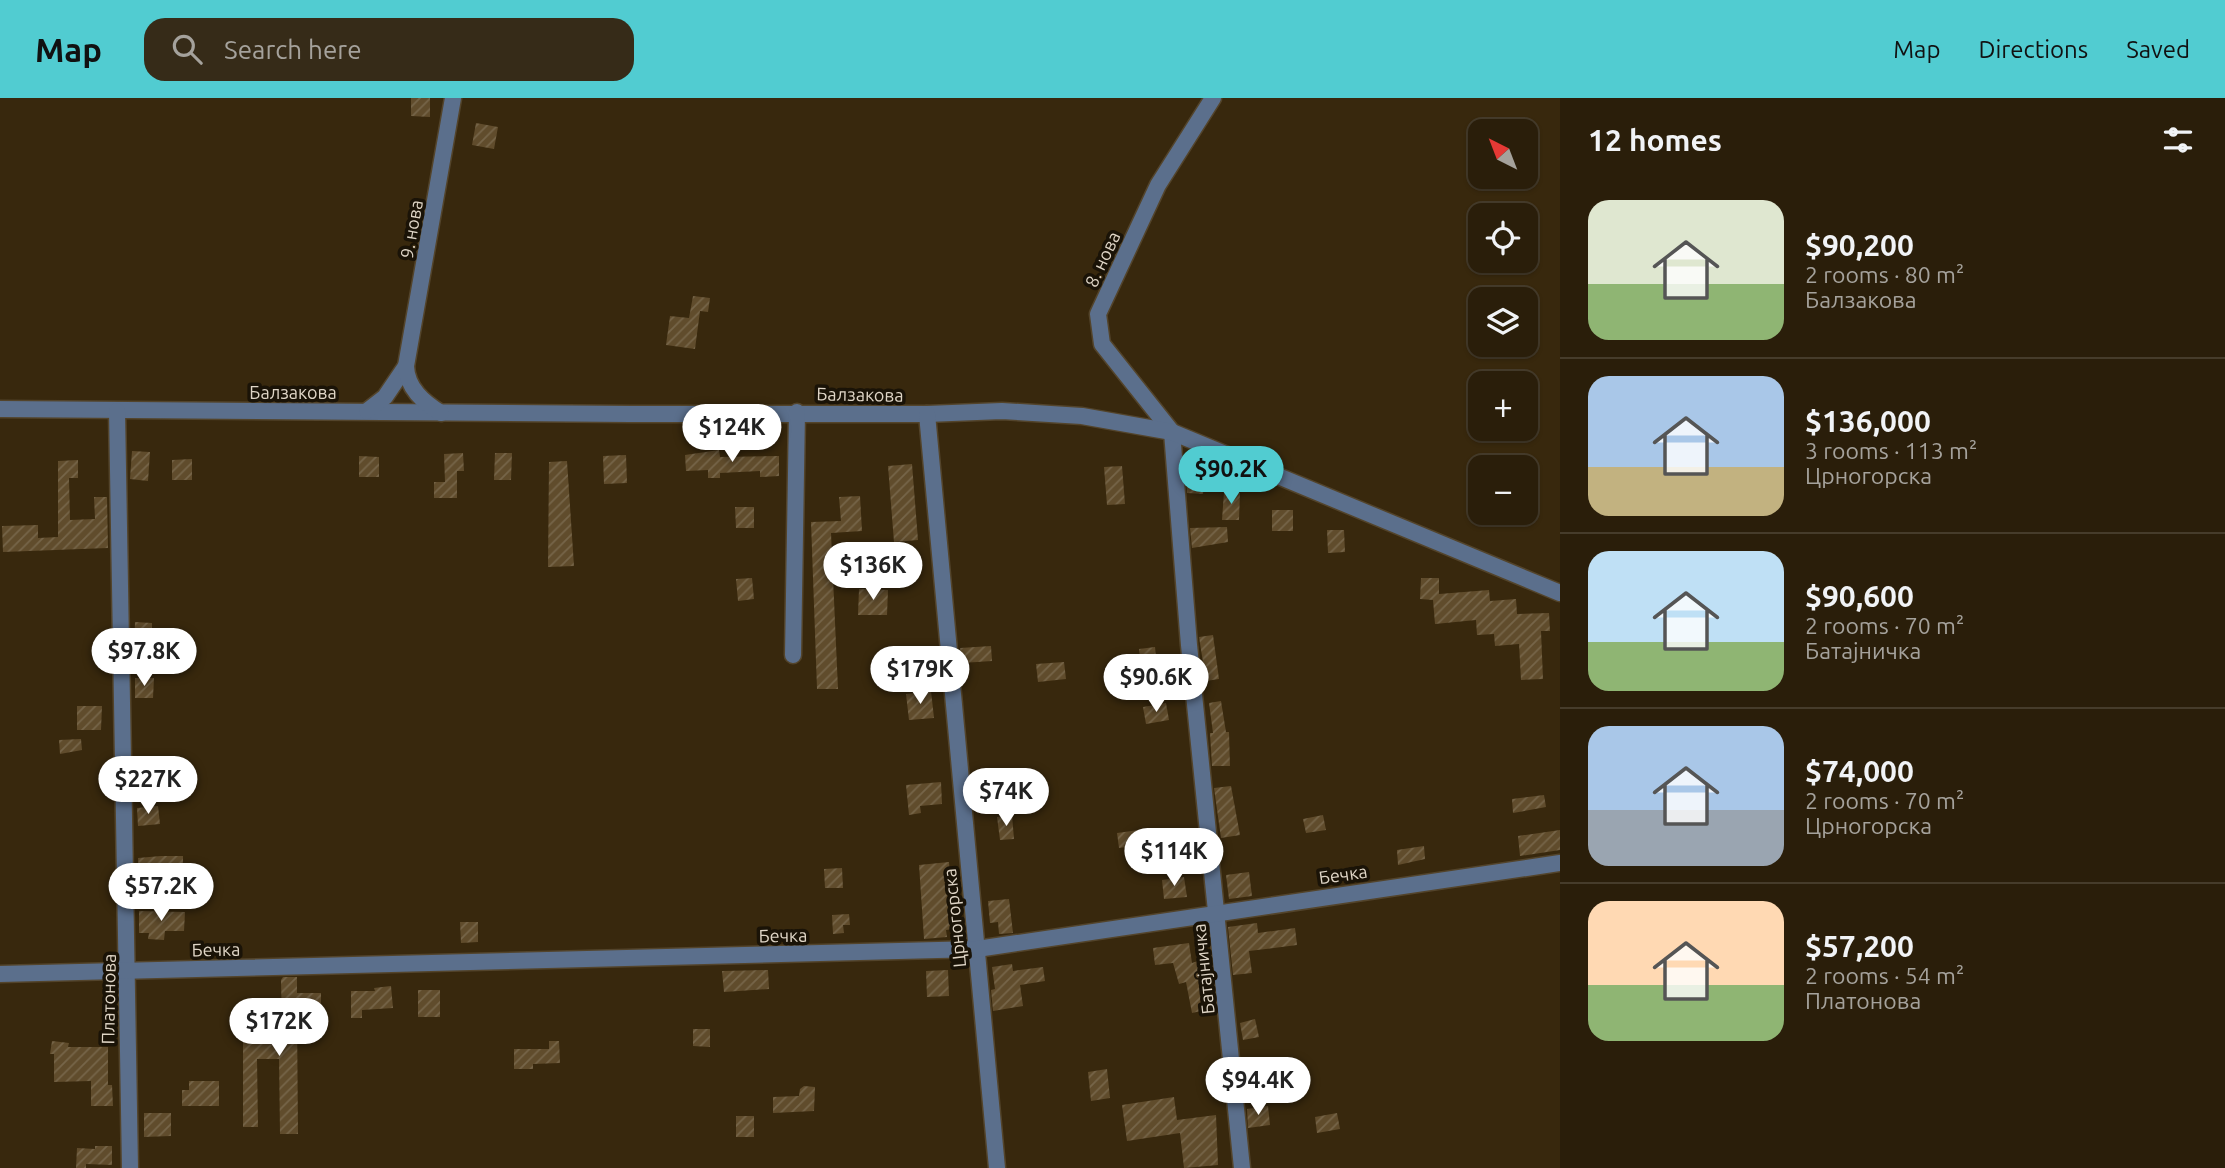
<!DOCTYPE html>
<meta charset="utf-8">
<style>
body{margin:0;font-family:Ubuntu,sans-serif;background:#362b18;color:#f1f3f6;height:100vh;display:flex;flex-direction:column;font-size:26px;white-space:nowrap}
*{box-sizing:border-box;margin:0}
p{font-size:23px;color:#a5a29c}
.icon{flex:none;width:38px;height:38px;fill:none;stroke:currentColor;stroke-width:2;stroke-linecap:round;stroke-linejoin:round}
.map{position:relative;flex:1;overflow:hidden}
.drawer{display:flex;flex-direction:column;background:#2a1e0a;width:665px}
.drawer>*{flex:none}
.needle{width:46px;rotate:318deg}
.tools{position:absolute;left:1468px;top:21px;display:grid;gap:14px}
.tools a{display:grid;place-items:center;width:70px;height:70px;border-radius:14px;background:#2a1e0a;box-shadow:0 2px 5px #0004,0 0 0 2px #463c2b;font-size:35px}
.price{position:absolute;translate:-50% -60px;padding:0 16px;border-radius:24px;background:#fff;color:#222;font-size:23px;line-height:46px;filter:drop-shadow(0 2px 4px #0008)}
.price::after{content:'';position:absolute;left:50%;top:42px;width:21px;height:16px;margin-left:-10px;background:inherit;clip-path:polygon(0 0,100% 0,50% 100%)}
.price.selected{background:#51ccd1;color:#111}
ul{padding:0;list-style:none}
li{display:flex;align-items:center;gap:21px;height:175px;padding:0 28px}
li+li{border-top:2px solid #463c2b}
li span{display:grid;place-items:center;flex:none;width:196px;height:140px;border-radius:21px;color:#555}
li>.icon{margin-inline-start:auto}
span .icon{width:84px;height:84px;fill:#fffc;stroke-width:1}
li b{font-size:30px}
h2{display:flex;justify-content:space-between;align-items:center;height:84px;padding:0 28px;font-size:30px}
header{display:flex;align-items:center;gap:42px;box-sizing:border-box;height:98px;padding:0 35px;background:#51ccd1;color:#111}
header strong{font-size:33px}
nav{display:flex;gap:38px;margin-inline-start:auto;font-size:24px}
.search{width:490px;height:63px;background:#362b18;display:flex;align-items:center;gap:18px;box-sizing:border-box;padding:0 24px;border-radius:21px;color:#a5a29c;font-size:26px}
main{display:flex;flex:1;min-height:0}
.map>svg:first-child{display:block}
</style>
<header>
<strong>Map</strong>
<div class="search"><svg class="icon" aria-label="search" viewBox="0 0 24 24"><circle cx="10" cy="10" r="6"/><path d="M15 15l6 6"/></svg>Search here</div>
<nav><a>Map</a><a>Directions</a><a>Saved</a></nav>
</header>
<main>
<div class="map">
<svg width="1560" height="1070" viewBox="0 0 1560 1070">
<defs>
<pattern id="building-hatch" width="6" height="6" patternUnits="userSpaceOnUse" patternTransform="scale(1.75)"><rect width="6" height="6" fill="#604c2c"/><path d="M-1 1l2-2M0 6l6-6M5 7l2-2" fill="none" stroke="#766549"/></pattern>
</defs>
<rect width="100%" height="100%" fill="#38280d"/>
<g fill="url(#building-hatch)">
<path d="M 411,0 L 430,0 L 430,19 L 411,18 Z"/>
<path d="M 476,25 L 498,29 L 494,51 L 472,47 Z"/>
<path d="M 693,198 L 710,200 L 708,214 L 700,213 L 695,251 L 666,247 L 670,218 L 689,220 Z"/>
<path d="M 719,352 L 720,359 L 779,358 L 779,378 L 760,379 L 760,373 L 720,375 L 720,380 L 708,380 L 708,372 L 686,373 L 685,357 Z"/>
<path d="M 132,353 L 150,354 L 148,383 L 130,381 Z"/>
<path d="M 463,355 L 464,373 L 457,373 L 457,400 L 434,400 L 434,384 L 445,384 L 444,356 Z"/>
<path d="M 495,355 L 512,355 L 511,382 L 494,382 Z"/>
<path d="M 626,357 L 627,385 L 604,386 L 603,358 Z"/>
<path d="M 359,358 L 379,359 L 379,379 L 359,379 Z"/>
<path d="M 192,361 L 192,382 L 172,382 L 172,362 Z"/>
<path d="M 78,362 L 78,380 L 69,380 L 70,422 L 95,421 L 94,399 L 107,399 L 108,450 L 3,454 L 2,428 L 38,427 L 38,440 L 58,439 L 58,363 Z"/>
<path d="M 567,363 L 574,468 L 548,469 L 549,364 Z"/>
<path d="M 912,366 L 918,442 L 894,444 L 888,368 Z"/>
<path d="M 1122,368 L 1125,406 L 1107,407 L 1104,369 Z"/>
<path d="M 1186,375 L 1205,377 L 1203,396 L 1187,395 Z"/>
<path d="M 1224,394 L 1240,395 L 1239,422 L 1222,422 Z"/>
<path d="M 860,398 L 862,433 L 831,435 L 838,591 L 817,591 L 811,424 L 841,423 L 839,399 Z"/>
<path d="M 735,409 L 754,409 L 754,430 L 736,430 Z"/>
<rect x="1272" y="412" width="21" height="21"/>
<path d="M 1227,429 L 1228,444 L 1192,450 L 1190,430 Z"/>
<path d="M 1327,432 L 1344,432 L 1345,454 L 1328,455 Z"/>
<path d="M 752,480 L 754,501 L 738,503 L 736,481 Z"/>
<path d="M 1421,480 L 1439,480 L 1439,496 L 1489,492 L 1490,503 L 1516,501 L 1517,516 L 1549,515 L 1550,533 L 1541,533 L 1543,581 L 1521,582 L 1519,546 L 1495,548 L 1494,536 L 1477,537 L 1476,522 L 1435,526 L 1433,502 L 1420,501 Z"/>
<path d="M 859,491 L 888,492 L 887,517 L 858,517 Z"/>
<path d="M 135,524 L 152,525 L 152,533 L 170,533 L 170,551 L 153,550 L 152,557 L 134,557 Z"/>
<path d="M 1213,537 L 1219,581 L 1206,583 L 1199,539 Z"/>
<path d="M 991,548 L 992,563 L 962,565 L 960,550 Z"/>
<path d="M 1155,549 L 1159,588 L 1143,589 L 1139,551 Z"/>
<path d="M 1064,564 L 1066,581 L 1038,584 L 1036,566 Z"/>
<path d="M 135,580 L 154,580 L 153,600 L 135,600 Z"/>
<path d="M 931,593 L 934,620 L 909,622 L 906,596 Z"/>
<path d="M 1221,603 L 1226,634 L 1229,634 L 1230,668 L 1212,668 L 1210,635 L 1213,635 L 1209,605 Z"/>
<path d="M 1166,605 L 1169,622 L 1146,626 L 1143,609 Z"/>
<path d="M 77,608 L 102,608 L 101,632 L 77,632 Z"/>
<path d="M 81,641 L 82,652 L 60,656 L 59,642 Z"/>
<path d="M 138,658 L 158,658 L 158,679 L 137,679 Z"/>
<path d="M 941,684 L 942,706 L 920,708 L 921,715 L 909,717 L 906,687 Z"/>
<path d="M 1231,688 L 1240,737 L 1221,740 L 1214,690 Z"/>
<path d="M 1544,697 L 1546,709 L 1513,715 L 1512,701 Z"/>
<path d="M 158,708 L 160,726 L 138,728 L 137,710 Z"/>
<path d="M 1012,717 L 1014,741 L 1000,742 L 997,719 Z"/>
<path d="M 1323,717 L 1326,732 L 1306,735 L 1303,721 Z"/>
<path d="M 1139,732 L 1141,747 L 1119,750 L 1117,735 Z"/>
<path d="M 1560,732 L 1560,752 L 1520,758 L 1518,738 Z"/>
<path d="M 1424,748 L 1425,761 L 1398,767 L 1397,752 Z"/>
<path d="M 161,758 L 183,758 L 183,770 L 163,771 L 163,777 L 139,779 L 138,760 Z"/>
<path d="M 949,764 L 954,831 L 946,832 L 947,839 L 924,841 L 919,767 Z"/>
<path d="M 842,770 L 843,790 L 825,790 L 824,771 Z"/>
<path d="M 1249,774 L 1252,798 L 1229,801 L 1226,777 Z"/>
<path d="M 1184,779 L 1187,799 L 1164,801 L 1162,782 Z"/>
<path d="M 1009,801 L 1013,835 L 999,836 L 998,824 L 990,825 L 988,803 Z"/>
<path d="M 139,813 L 185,814 L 184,833 L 165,833 L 164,842 L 148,841 L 149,835 L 139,835 Z"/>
<path d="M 849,816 L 850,827 L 843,827 L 844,835 L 833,836 L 832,817 Z"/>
<path d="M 460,824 L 478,824 L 478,844 L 461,845 Z"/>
<path d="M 1257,825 L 1258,835 L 1295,830 L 1297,847 L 1249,853 L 1252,875 L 1233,877 L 1228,829 Z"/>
<path d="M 1189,845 L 1192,865 L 1198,863 L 1210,911 L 1192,915 L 1186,884 L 1179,886 L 1173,865 L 1155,867 L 1153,850 Z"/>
<path d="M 1012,866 L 1013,873 L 1043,869 L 1045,883 L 1020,887 L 1023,908 L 993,913 L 991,892 L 995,891 L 992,869 Z"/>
<path d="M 768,872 L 769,891 L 724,894 L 722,873 Z"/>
<path d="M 948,872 L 949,898 L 927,899 L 926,873 Z"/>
<path d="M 283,879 L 297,879 L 297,895 L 321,895 L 321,916 L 297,916 L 298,1036 L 280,1036 L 279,961 L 257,961 L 258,1029 L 243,1029 L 243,943 L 278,943 L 278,930 L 282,929 L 281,882 Z"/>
<path d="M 391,888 L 393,910 L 362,912 L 362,920 L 351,920 L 351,893 L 375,893 L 374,890 Z"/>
<rect x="418" y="892" width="22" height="27"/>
<path d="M 1255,921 L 1259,939 L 1243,942 L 1240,925 Z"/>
<path d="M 693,931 L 710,931 L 710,949 L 693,948 Z"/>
<path d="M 52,943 L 69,945 L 68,949 L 108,949 L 108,987 L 112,987 L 113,1008 L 91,1008 L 91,983 L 54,984 L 54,956 L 50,956 Z"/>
<path d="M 549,943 L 559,943 L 560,965 L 533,966 L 533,971 L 514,971 L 514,951 L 549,951 Z"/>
<path d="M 1107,971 L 1110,1000 L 1091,1003 L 1088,974 Z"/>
<path d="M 189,983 L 219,983 L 219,1008 L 182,1008 L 182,992 L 189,992 Z"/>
<path d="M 804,988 L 815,989 L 814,1013 L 773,1015 L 773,999 L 799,998 L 800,991 Z"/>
<path d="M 1174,999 L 1177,1022 L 1216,1017 L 1218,1067 L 1184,1070 L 1180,1035 L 1127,1043 L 1122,1007 Z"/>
<path d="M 1268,1008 L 1270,1027 L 1248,1030 L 1247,1011 Z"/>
<path d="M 144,1015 L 171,1015 L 171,1038 L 144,1039 Z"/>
<path d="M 1337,1015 L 1340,1031 L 1317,1035 L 1315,1019 Z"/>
<rect x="736" y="1018" width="18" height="21"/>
<path d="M 95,1048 L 112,1048 L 112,1067 L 86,1066 L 86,1070 L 76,1070 L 77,1050 L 95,1051 Z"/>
</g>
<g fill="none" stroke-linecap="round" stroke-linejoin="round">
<g stroke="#53442b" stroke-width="19">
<g id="minor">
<path d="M 1213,0 L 1158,87 L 1098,216 L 1102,246 L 1172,334 L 1189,547 L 1242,1070"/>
<path d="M 0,311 L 630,316 L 927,316 L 1002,313 L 1082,318 L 1172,334 L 1560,495"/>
<path d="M 117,313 L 130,1070"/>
<path d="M 367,313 L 385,299 L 406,268"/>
<path d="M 441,315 C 423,304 407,290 406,268 L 453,0"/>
<path d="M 927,316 L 997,1070"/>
<path d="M 793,557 L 797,314"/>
<path d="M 0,876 L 977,851 L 1560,765"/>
</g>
</g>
<use href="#minor" stroke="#5b6f8c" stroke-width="16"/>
</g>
<g text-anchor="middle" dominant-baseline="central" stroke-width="7" stroke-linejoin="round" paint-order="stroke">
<g font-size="18" fill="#dfd5c6" stroke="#1a1307">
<text transform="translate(411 131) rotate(-80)">9. нова</text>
<text transform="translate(1102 161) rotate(-65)">8. нова</text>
<text x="293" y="294">Балзакова</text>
<text transform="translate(860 296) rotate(1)">Балзакова</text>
<text transform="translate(1343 776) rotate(-8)">Бечка</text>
<text transform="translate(954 820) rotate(-96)">Црногорска</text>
<text transform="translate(783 837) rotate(-1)">Бечка</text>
<text transform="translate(216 851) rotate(-1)">Бечка</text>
<text transform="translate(1203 871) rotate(-96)">Батајничка</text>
<text transform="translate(108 901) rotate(-89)">Платонова</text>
</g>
</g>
</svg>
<div class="tools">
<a><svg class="needle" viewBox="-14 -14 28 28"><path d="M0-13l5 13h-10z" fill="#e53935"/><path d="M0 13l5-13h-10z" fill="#a5a29c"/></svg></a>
<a><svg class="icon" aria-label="locate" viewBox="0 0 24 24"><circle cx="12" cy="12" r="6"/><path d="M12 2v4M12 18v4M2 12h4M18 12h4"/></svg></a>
<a><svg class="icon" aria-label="layers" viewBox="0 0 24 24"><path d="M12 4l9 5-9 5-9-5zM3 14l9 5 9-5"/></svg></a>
<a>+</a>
<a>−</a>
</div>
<b class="price" style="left:732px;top:366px">$124K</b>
<b class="price selected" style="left:1231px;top:408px">$90.2K</b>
<b class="price" style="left:873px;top:504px">$136K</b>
<b class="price" style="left:144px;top:590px">$97.8K</b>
<b class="price" style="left:920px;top:608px">$179K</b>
<b class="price" style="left:1156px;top:616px">$90.6K</b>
<b class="price" style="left:148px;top:718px">$227K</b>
<b class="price" style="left:1006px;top:730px">$74K</b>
<b class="price" style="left:1174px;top:790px">$114K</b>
<b class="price" style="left:161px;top:825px">$57.2K</b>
<b class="price" style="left:279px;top:960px">$172K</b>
<b class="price" style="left:1258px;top:1019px">$94.4K</b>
</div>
<section class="drawer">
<h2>12 homes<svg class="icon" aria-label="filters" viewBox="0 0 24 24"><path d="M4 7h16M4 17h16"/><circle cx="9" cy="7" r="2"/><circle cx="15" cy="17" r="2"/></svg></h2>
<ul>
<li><span style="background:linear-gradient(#dfe7d0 60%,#8fb573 0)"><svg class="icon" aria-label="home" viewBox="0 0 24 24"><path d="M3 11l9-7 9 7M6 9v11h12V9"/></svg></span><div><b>$90,200</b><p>2 rooms · 80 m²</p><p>Балзакова</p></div></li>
<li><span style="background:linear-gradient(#a9c7e8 65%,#c2b280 0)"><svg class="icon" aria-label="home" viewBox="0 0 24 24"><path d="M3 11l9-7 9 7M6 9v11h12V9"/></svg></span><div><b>$136,000</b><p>3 rooms · 113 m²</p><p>Црногорска</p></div></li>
<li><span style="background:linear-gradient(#bfe0f5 65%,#8fb573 0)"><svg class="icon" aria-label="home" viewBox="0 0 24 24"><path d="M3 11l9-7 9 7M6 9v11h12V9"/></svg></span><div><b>$90,600</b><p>2 rooms · 70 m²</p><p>Батајничка</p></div></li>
<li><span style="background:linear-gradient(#a9c7e8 60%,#9aa5b1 0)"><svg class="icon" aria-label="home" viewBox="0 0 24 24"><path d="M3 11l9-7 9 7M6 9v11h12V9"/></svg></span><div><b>$74,000</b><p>2 rooms · 70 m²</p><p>Црногорска</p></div></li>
<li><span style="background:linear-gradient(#ffd9b3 60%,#8fb573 0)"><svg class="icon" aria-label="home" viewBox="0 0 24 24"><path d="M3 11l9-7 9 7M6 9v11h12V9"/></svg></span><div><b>$57,200</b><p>2 rooms · 54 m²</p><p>Платонова</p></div></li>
</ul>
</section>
</main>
